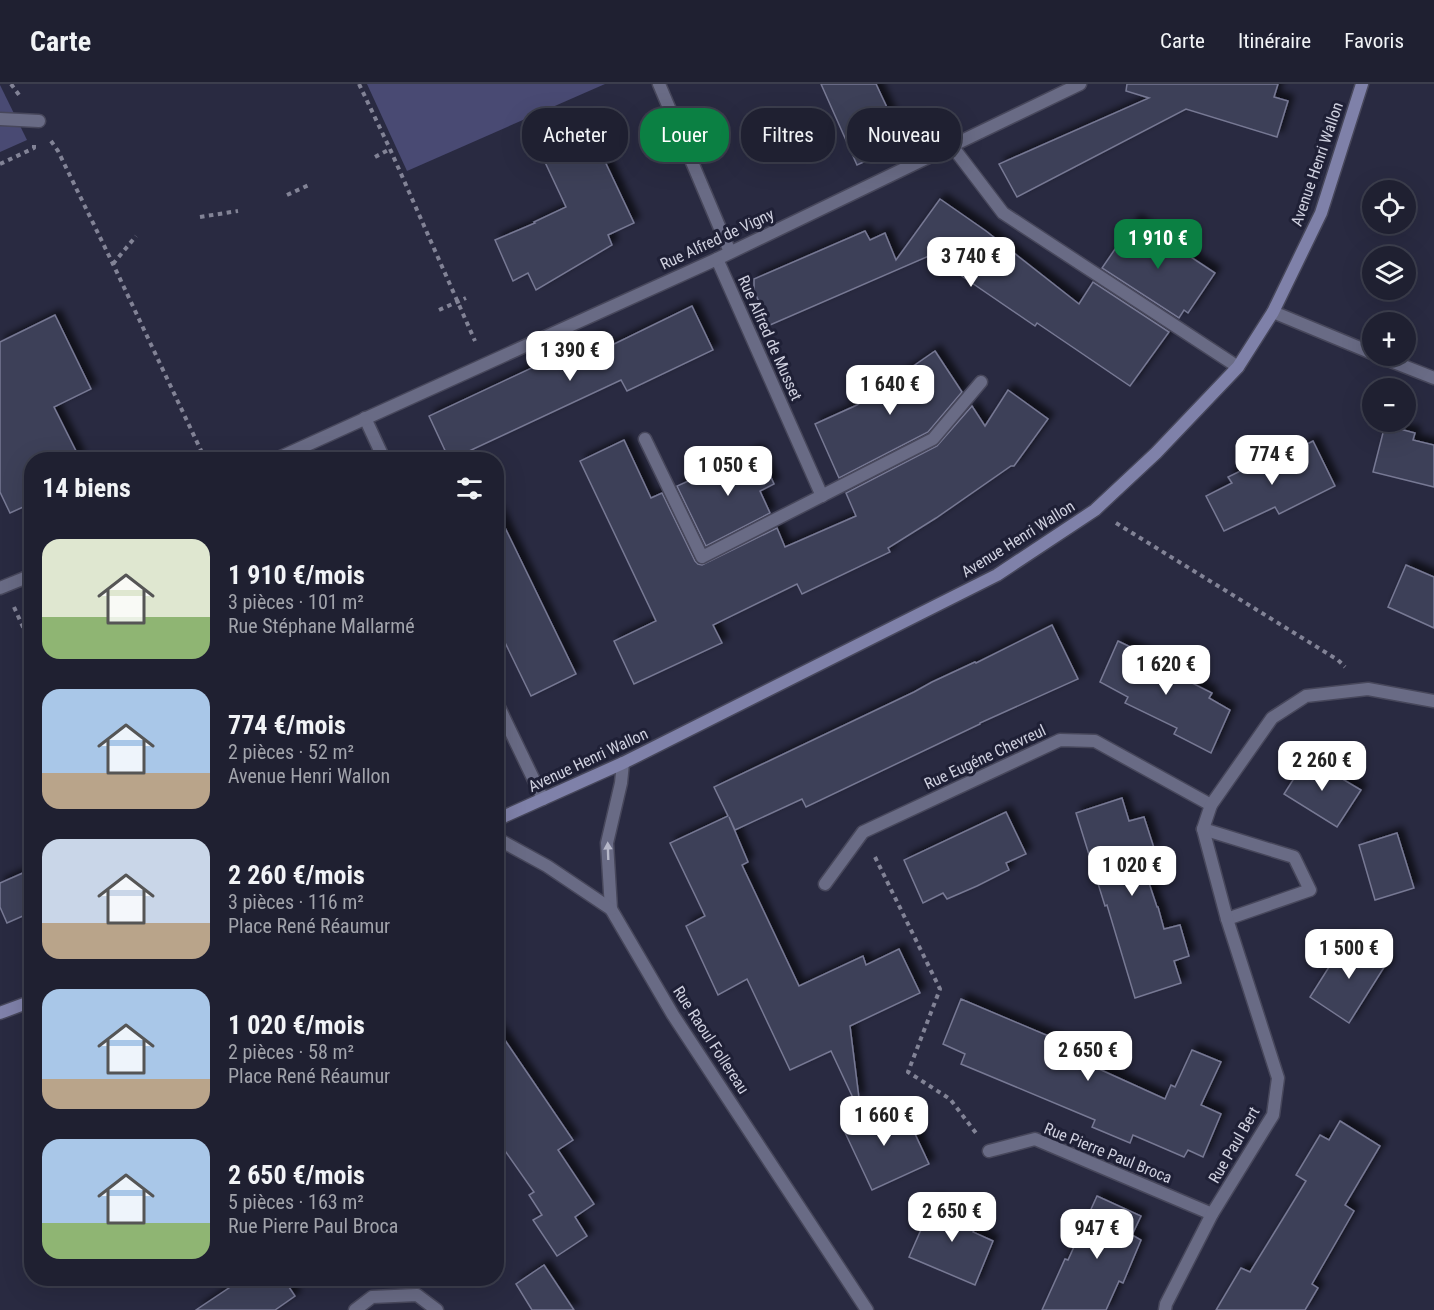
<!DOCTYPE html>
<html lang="fr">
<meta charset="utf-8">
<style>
body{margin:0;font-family:"Roboto Condensed",sans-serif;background:#2c2d3d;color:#f1f3f6;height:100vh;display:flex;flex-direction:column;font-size:22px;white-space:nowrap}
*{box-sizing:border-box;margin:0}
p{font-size:20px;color:#a1a3ab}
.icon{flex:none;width:33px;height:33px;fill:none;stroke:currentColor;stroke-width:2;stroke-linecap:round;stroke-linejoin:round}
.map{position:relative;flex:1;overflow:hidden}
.details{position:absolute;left:24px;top:368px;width:480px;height:834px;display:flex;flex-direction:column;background:#1f2031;border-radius:24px;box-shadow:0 6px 24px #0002,0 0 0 2px #3c3e4d}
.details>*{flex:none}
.guide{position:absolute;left:522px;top:24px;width:570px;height:54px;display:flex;gap:12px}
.buttons{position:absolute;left:1362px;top:96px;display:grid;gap:12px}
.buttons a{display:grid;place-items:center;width:54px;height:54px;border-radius:50%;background:#1f2031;box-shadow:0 6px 24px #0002,0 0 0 2px #3c3e4d;font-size:30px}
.price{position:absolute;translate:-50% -51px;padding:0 14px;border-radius:12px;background:#fff;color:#222;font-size:20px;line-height:39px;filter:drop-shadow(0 2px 3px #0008)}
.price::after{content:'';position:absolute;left:50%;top:36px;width:18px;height:14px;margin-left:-9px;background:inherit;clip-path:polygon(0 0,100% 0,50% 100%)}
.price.active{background:#0b8043;color:#fff}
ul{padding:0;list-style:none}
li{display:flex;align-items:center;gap:18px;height:150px;padding:0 18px}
li span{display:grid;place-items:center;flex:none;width:168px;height:120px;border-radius:18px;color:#555}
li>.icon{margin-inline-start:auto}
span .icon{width:72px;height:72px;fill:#fffc;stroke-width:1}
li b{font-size:26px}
h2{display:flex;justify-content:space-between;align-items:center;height:72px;padding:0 18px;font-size:26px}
.tag{padding:0 21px;border-radius:24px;background:#1f2031;box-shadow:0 6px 24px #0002,0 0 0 2px #3c3e4d;font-size:21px;line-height:54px}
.tag.active{background:#0b8043;color:#fff}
header{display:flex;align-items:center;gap:36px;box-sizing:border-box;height:84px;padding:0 30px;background:#1f2031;border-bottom:2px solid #3c3e4d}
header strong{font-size:28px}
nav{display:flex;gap:33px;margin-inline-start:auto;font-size:21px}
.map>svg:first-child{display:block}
</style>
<header>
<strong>Carte</strong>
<nav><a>Carte</a><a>Itinéraire</a><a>Favoris</a></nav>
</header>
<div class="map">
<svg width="1434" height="1226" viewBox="0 0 1434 1226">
<defs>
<filter id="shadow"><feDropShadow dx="5.5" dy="-5.5" stdDeviation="3" flood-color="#0009"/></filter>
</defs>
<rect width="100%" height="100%" fill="#292a41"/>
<g fill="#494a73">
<path d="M 367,0 L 605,0 L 407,87 Z"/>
<path d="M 0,1 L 27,56 L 0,68 Z"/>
</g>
<g fill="#3e4058" stroke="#777994" stroke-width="1.5" filter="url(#shadow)">
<path d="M 821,0 L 876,0 L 904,60 L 857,81 Z"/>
<path d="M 1127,0 L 1278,0 L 1274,13 L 1288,17 L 1277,53 L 1186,25 L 1017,113 L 999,80 L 1149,14 L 1126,7 Z"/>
<path d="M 593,52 L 634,139 L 608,151 L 612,161 L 536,206 L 528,189 L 513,197 L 495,156 L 535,139 L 534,138 L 566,123 L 544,76 Z"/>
<path d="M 940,115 L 986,147 L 1079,220 L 1093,198 L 1169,248 L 1130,302 L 1037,239 L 1035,242 L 931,171 L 770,241 L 754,207 L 754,195 L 865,147 L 870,156 L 885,149 L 896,176 Z"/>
<path d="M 1135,136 L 1215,189 L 1188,229 L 1184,226 L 1179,234 L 1102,184 Z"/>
<path d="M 692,222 L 713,266 L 627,307 L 621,296 L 452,375 L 449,375 L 429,332 L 600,252 L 606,264 Z"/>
<path d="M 55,231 L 91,305 L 54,323 L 80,375 L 32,375 L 32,419 L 10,429 L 0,408 L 0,258 Z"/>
<path d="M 935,267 L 962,308 L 928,348 L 839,394 L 815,340 L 857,321 Z"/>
<path d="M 1008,306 L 1048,335 L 1014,382 L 1011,382 L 936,434 L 888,464 L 890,468 L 802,510 L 797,500 L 713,541 L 722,559 L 634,600 L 614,557 L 656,537 L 580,377 L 624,356 L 651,414 L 662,409 L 695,477 L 698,480 L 702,481 L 777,444 L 785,463 L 856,432 L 846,409 L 937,362 L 972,322 L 985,342 Z"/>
<path d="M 1385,341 L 1415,349 L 1413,356 L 1434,361 L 1434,403 L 1373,388 Z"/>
<path d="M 1313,357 L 1335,402 L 1279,430 L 1275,423 L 1224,447 L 1206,412 L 1232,399 L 1228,393 L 1290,363 L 1292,368 Z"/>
<path d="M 758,366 L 774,400 L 760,407 L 770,429 L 706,462 L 677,402 Z"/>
<path d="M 496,425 L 576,590 L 531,612 L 496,540 Z"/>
<path d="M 1406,481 L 1434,493 L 1434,544 L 1388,523 Z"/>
<path d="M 1052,541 L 1078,595 L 980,639 L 980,640 L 806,723 L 802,715 L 735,746 L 729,733 L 748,778 L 742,781 L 799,902 L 863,872 L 866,881 L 899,865 L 920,909 L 850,942 L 859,1014 L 854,1016 L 831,967 L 790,986 L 747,895 L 718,911 L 686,842 L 705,832 L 670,759 L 728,732 L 714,703 L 914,608 L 932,598 L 975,578 L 976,579 Z"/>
<path d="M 1118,557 L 1164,579 L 1162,584 L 1212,609 L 1209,614 L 1230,626 L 1211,669 L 1174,650 L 1177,644 L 1125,619 L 1128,613 L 1100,598 Z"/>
<path d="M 1307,674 L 1361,706 L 1337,743 L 1284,710 Z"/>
<path d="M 1122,714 L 1129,737 L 1144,733 L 1154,764 L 1139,769 L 1157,823 L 1158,823 L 1164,845 L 1180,841 L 1189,872 L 1174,877 L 1181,899 L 1135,914 L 1107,821 L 1105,822 L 1076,729 Z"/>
<path d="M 1006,728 L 1026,770 L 1006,779 L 1009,786 L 977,802 L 947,815 L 943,809 L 923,819 L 904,776 Z"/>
<path d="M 1397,749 L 1414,804 L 1375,816 L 1359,761 Z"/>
<path d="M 32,785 L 32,828 L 7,839 L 0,823 L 0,799 Z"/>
<path d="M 1348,853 L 1388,877 L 1349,939 L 1310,913 Z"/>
<path d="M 961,915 L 1103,975 L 1099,985 L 1165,1015 L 1171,1001 L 1175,1003 L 1192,966 L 1221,978 L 1201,1021 L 1221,1030 L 1203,1073 L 1188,1066 L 1184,1073 L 1133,1051 L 1130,1059 L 1092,1043 L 1095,1036 L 961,980 L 965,970 L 943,960 Z"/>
<path d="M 496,943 L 573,1056 L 558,1066 L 594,1120 L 575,1133 L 587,1152 L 557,1172 L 533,1136 L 542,1131 L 529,1111 L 534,1108 L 496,1054 Z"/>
<path d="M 884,1021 L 894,1042 L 908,1035 L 929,1080 L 872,1106 L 841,1040 Z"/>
<path d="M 1340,1037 L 1380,1062 L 1345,1121 L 1354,1127 L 1312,1200 L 1318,1204 L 1305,1226 L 1216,1226 L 1241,1184 L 1250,1188 L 1287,1128 L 1306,1097 L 1296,1091 L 1320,1051 L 1329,1056 Z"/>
<path d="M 1097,1112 L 1141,1132 L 1132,1151 L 1141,1156 L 1123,1199 L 1119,1197 L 1106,1226 L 1042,1226 L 1065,1175 L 1068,1176 Z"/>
<path d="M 934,1116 L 979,1135 L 973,1148 L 993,1157 L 975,1201 L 909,1173 Z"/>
<path d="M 544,1181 L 574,1226 L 532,1226 L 516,1200 Z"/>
<path d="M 244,1194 L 283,1194 L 295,1212 L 275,1226 L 196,1226 Z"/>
</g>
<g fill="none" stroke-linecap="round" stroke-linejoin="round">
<g stroke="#47475b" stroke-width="15">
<path id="lane" d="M 0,35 L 39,37"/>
</g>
<g stroke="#47475b" stroke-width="15">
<g id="street">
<path d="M 659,0 L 730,168"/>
<path d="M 952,62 L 1003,129 L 1238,283"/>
<path d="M 717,175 L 822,412"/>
<path d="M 1273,228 L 1372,269"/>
<path d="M 1378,272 L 1434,294"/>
<path d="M 365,334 L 384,375"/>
<path d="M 645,355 L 702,473 L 933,355 L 981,298"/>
<path d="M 276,375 L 717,175 L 1080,0"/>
<path d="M 0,504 L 32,491"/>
<path d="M 496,617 L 543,715"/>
<path d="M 623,679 L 621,699 L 607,759 L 611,825 L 673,931 L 867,1226"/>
<path d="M 1203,745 L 1294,773 L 1310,806 L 1227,835"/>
<path d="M 496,754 L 547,782 L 611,825"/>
<path d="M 825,800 L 863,748 L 1060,656 L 1095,657 L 1211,721"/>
<path d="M 989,1067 L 1035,1055 L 1212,1130"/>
<path d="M 355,1226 L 372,1213 L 417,1211 L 437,1226"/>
<path d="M 1165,1226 L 1166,1220 L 1212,1130 L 1273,1031 L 1278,994 L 1227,835 L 1203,745 L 1211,721 L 1272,634 L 1306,612 L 1368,605 L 1434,617"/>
</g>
</g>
<g stroke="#47475b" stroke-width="15">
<g id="secondary">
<path d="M 496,736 L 623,679 L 997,491 L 1095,426 L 1156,369 L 1238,283 L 1273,228 L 1321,129 L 1362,0"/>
<path d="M 0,929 L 32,917"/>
</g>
</g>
<g stroke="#828396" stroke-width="4" stroke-dasharray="4.5 4.5" stroke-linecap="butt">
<path d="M 11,0 L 19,11"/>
<path d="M 359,0 L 390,65 L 475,257"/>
<path d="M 51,57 L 58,67 L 113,180 L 205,375"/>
<path d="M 375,73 L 390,65"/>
<path d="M 0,80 L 34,64 L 34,61"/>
<path d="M 287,111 L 311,100"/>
<path d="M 200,133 L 238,127"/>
<path d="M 113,180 L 136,152"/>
<path d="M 439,226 L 466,214"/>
<path d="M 1116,439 L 1338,576 L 1345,583"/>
<path d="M 14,523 L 32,563"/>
<path d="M 875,773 L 940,905 L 908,988 L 950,1015 L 976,1049"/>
</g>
<use href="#lane" stroke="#696b85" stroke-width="12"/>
<use href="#street" stroke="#696b85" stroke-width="12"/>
<use href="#secondary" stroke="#7f81a9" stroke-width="12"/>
</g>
<defs><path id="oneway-solid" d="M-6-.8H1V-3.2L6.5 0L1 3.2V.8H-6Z" transform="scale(1.5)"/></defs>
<use fill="#b6b7c8" href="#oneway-solid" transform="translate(608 767) rotate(-92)"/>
<g text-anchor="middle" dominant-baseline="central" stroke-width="6" stroke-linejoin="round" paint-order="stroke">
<g font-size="16" fill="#cfd0df" stroke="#1f2036">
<text transform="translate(1317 80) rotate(-71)">Avenue Henri Wallon</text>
<text transform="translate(717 155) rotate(-25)">Rue Alfred de Vigny</text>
<text transform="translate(770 254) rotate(66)">Rue Alfred de Musset</text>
<text transform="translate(1018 455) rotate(-32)">Avenue Henri Wallon</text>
<text transform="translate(985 673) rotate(-25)">Rue Eugéne Chevreul</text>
<text transform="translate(588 676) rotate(-25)">Avenue Henri Wallon</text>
<text transform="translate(711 956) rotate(57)">Rue Raoul Follereau</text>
<text transform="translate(1234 1061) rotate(-60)">Rue Paul Bert</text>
<text transform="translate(1108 1069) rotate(22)">Rue Pierre Paul Broca</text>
</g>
</g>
</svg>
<div class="buttons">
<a><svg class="icon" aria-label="locate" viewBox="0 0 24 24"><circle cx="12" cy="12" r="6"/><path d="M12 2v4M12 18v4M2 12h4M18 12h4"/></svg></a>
<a><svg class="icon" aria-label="layers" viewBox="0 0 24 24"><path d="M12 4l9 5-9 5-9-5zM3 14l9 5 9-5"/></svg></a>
<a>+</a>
<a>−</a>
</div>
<b class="price active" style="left:1158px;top:186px">1 910 €</b>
<b class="price" style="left:971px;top:204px">3 740 €</b>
<b class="price" style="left:570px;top:298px">1 390 €</b>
<b class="price" style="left:890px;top:332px">1 640 €</b>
<b class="price" style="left:1272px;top:402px">774 €</b>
<b class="price" style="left:728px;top:413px">1 050 €</b>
<b class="price" style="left:1166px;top:612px">1 620 €</b>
<b class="price" style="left:1322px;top:708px">2 260 €</b>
<b class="price" style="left:1132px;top:813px">1 020 €</b>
<b class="price" style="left:1349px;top:896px">1 500 €</b>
<b class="price" style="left:1088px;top:998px">2 650 €</b>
<b class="price" style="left:884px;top:1063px">1 660 €</b>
<b class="price" style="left:952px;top:1159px">2 650 €</b>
<b class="price" style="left:1097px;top:1176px">947 €</b>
<div class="guide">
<a class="tag">Acheter</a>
<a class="tag active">Louer</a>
<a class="tag">Filtres</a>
<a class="tag">Nouveau</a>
</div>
<section class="details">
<h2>14 biens<svg class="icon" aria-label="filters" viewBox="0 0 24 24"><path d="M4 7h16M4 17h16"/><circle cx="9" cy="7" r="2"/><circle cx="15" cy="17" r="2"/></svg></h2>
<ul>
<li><span style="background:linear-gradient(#dfe7d0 65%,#8fb573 0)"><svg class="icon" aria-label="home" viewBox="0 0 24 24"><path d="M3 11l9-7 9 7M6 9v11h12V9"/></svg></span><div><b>1 910 €/mois</b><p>3 pièces · 101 m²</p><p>Rue Stéphane Mallarmé</p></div></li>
<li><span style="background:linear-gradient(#a9c7e8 70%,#b9a48a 0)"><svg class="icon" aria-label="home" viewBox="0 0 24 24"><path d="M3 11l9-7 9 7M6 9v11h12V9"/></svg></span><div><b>774 €/mois</b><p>2 pièces · 52 m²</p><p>Avenue Henri Wallon</p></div></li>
<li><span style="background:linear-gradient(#c9d6e8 70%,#b9a48a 0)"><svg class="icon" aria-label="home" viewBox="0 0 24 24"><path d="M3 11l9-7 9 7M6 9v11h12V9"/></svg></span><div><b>2 260 €/mois</b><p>3 pièces · 116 m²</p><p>Place René Réaumur</p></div></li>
<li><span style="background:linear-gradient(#a9c7e8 75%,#b9a48a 0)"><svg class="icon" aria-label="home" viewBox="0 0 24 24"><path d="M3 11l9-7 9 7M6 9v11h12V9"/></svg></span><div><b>1 020 €/mois</b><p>2 pièces · 58 m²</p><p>Place René Réaumur</p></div></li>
<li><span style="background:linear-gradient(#a9c7e8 70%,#8fb573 0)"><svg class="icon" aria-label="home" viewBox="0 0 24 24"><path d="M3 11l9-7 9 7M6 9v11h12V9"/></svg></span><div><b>2 650 €/mois</b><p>5 pièces · 163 m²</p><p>Rue Pierre Paul Broca</p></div></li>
</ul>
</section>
</div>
